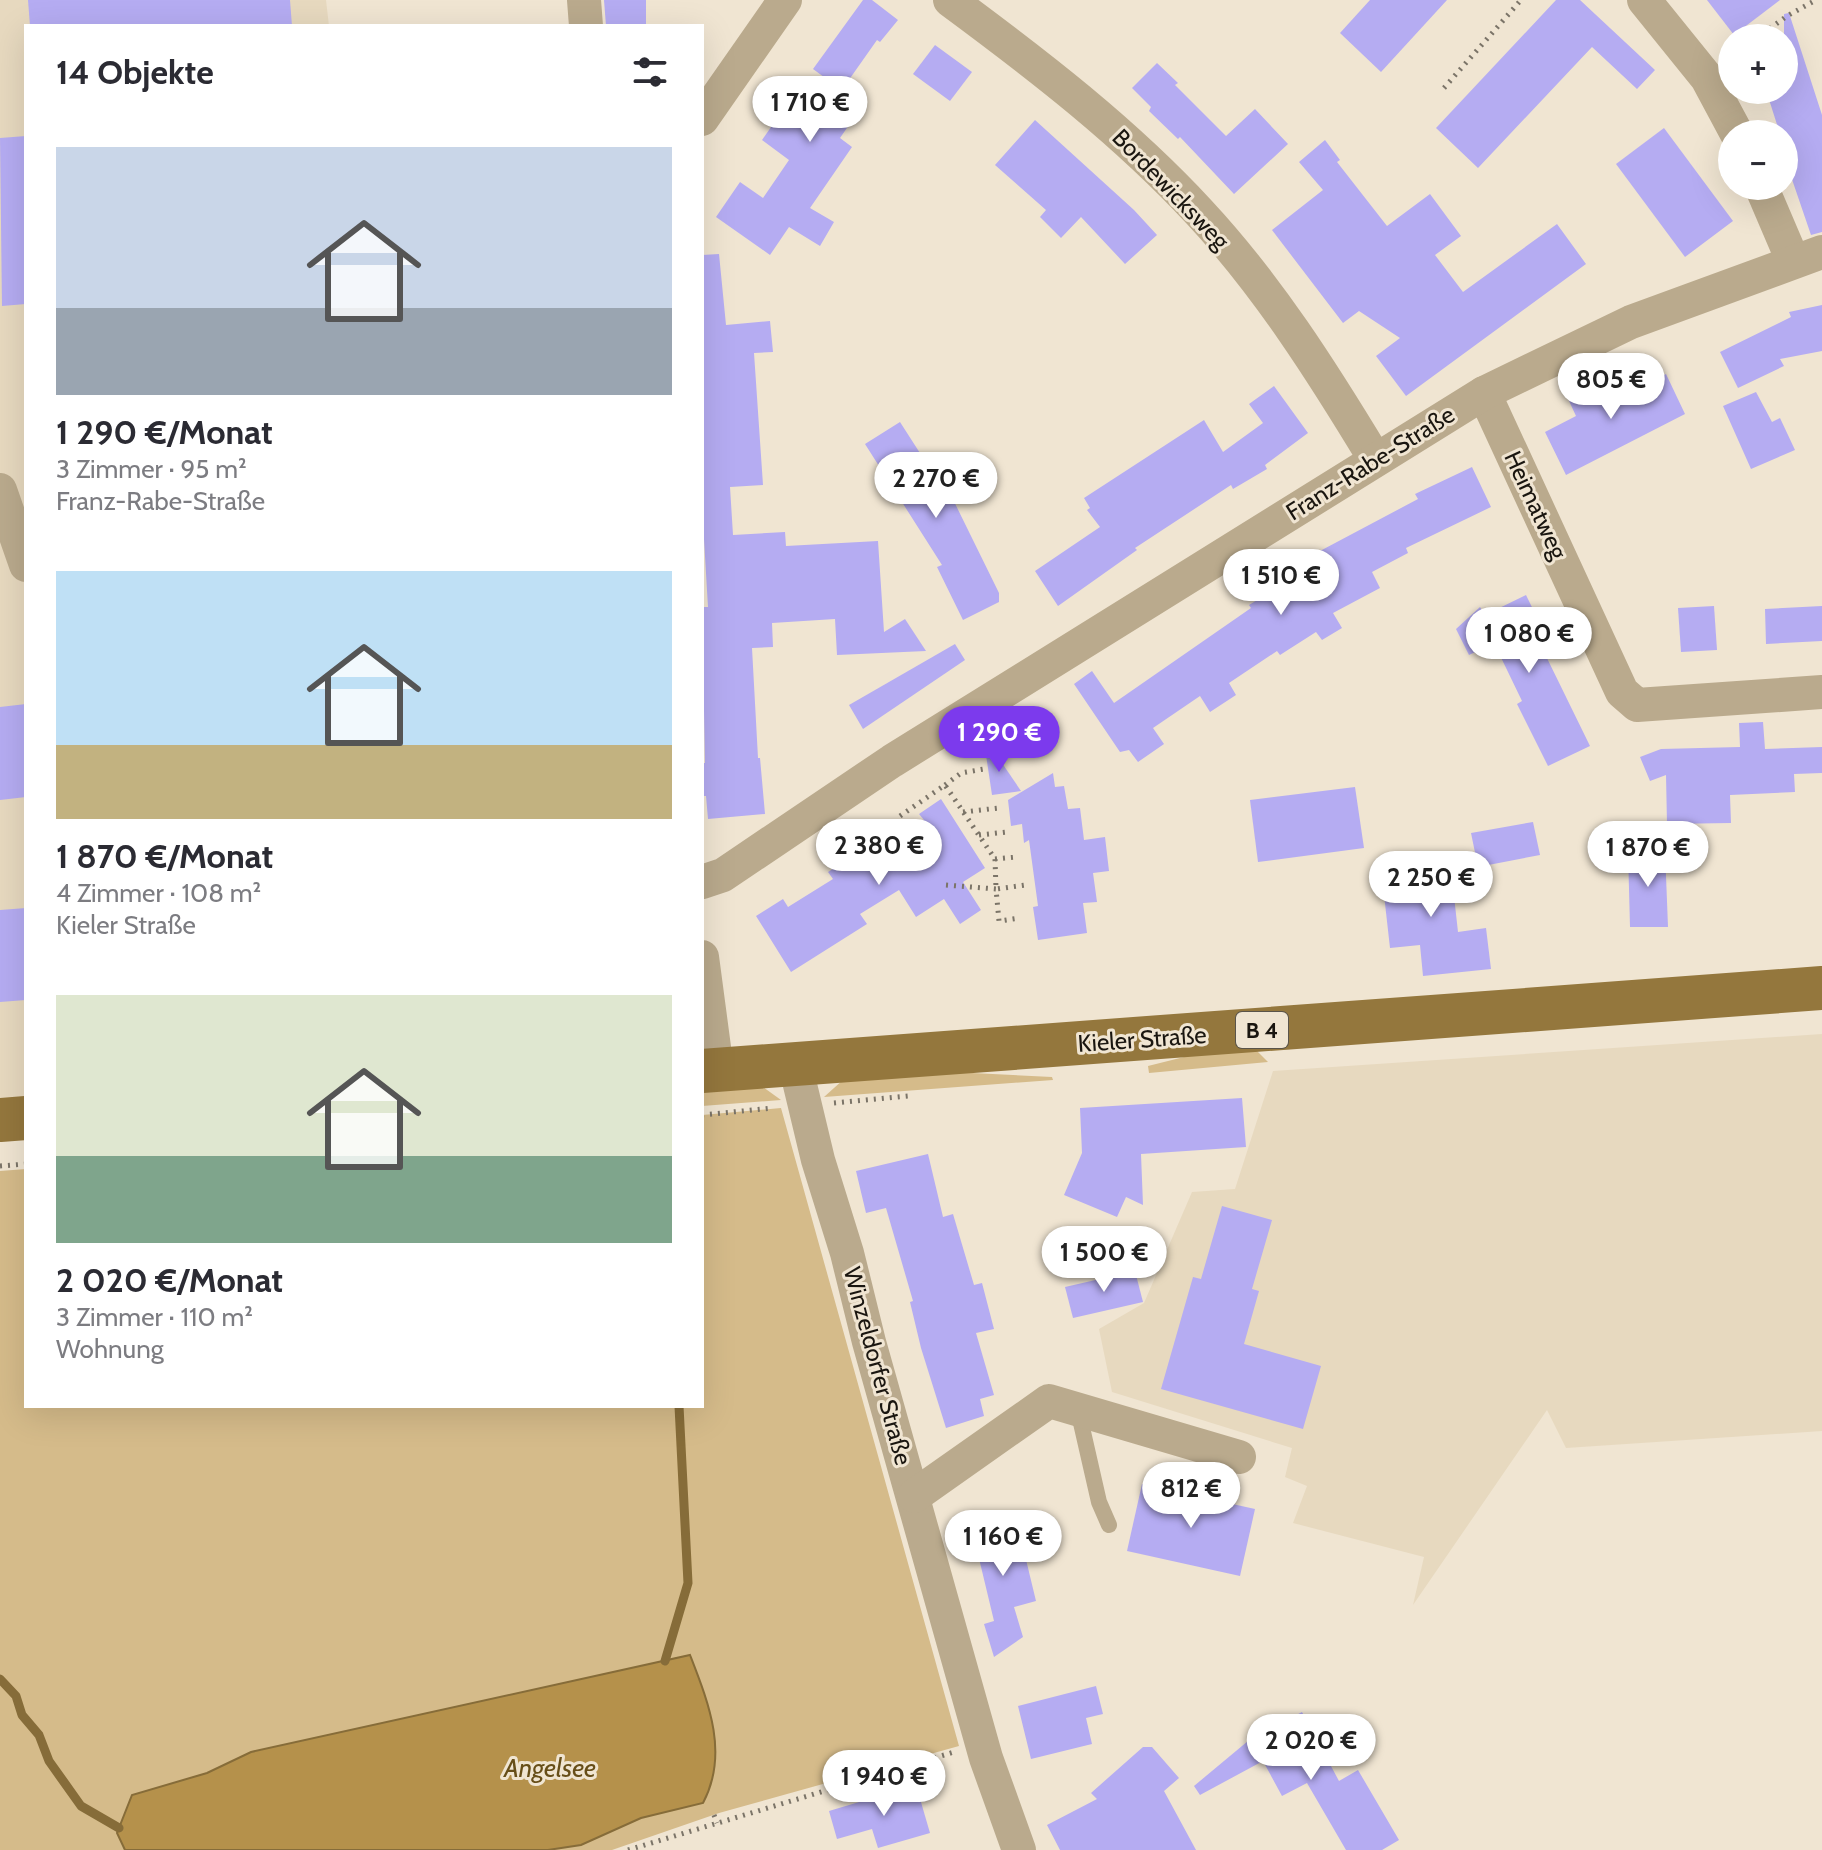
<!DOCTYPE html>
<html lang="de">
<meta charset="utf-8">
<style>
body{margin:0;font-family:Cabin,sans-serif;background:#f7f7f7;color:#2b2b33;height:100vh;display:flex;flex-direction:column;font-size:30px;white-space:nowrap}
*{box-sizing:border-box;margin:0}
p{font-size:26px;color:#7c7c81}
.icon{flex:none;width:44px;height:44px;fill:none;stroke:currentColor;stroke-width:2;stroke-linecap:round;stroke-linejoin:round}
.map{position:relative;flex:1;overflow:hidden}
.drawer{position:absolute;left:24px;top:24px;width:680px;height:1384px;display:flex;flex-direction:column;background:#fff;border-radius:0px;box-shadow:0 8px 32px #0002}
.drawer>*{flex:none}
.buttons{position:absolute;left:1718px;top:24px;display:grid;gap:16px}
.buttons a{display:grid;place-items:center;width:80px;height:80px;border-radius:50%;background:#fff;box-shadow:0 8px 32px #0002;font-size:40px}
.price{position:absolute;translate:-50% -68px;padding:0 18px;border-radius:28px;background:#fff;color:#222;font-size:26px;line-height:52px;filter:drop-shadow(0 2px 4px #0008)}
.price::after{content:'';position:absolute;left:50%;top:48px;width:24px;height:18px;margin-left:-12px;background:inherit;clip-path:polygon(0 0,100% 0,50% 100%)}
.price.selected{background:#7c3aed;color:#fff}
ul{padding:0;list-style:none}
li{display:grid;align-content:center;gap:16px;height:424px;padding:0 32px}
li span{display:grid;place-items:center;height:248px;border-radius:0px;color:#555}
li>.icon{margin-inline-start:auto}
span .icon{width:144px;height:144px;fill:#fffc;stroke-width:1}
li b{font-size:34px}
h2{display:flex;justify-content:space-between;align-items:center;height:96px;padding:0 32px;font-size:34px}
.map>svg:first-child{display:block}
</style>
<div class="map">
<svg width="1822" height="1850" viewBox="0 0 1822 1850">
<rect width="100%" height="100%" fill="#f0e5d2"/>
<g fill="#e7d9bf">
<path d="M 0,0 L 326,0 L 329,26 L 26,26 L 26,1103 L 0,1105 Z"/>
<path d="M 1822,1034 L 1822,1431 L 1566,1448 L 1547,1410 L 1413,1605 L 1424,1557 L 1293,1523 L 1307,1486 L 1285,1477 L 1292,1448 L 1112,1392 L 1099,1329 L 1144,1303 L 1192,1192 L 1235,1189 L 1273,1071 Z"/>
</g>
<g fill="#d5bb8a">
<path d="M 1256,1050 L 1268,1062 L 1149,1073 L 1148,1066 L 1188,1056 Z"/>
<path d="M 952,1072 L 1052,1077 L 1053,1080 L 824,1097 L 844,1079 Z"/>
<path d="M 763,1087 L 781,1100 L 702,1106 L 702,1091 Z"/>
<path d="M 781,1108 L 959,1746 L 719,1813 L 612,1850 L 548,1850 L 581,1845 L 641,1818 L 703,1803 L 690,1655 L 251,1752 L 207,1773 L 133,1795 L 117,1833 L 125,1850 L 0,1850 L 0,1171 L 26,1169 L 26,1406 L 702,1406 L 702,1115 Z"/>
</g>
<path fill="#b5914b" stroke="#866c39" stroke-width="2" d="M 690,1655 C 709,1704 729,1754 703,1803 L 641,1818 L 581,1845 L 548,1850 L 125,1850 L 117,1833 L 132,1795 L 207,1773 L 251,1752 Z"/>
<g fill="none" stroke-linecap="round" stroke-linejoin="round">
<g stroke="#866c39" stroke-width="9">
<path d="M 665,1661 L 688,1583 L 679,1406"/>
<path d="M 0,1679 L 16,1696 L 22,1715 L 39,1735 L 49,1761 L 81,1806 L 119,1828"/>
</g>
</g>
<g fill="#b5acf2">
<path d="M 28,0 L 290,0 L 292,26 L 30,26 Z"/>
<path d="M 604,0 L 646,0 L 646,26 L 606,26 Z"/>
<path d="M 863,0 L 872,0 L 898,20 L 880,42 L 877,40 L 846,84 L 867,99 L 840,138 L 852,147 L 810,208 L 834,222 L 820,246 L 789,227 L 770,255 L 716,217 L 740,182 L 763,198 L 789,160 L 762,140 L 783,110 L 809,129 L 839,88 L 813,69 Z"/>
<path d="M 1370,0 L 1447,0 L 1381,72 L 1340,33 Z"/>
<path d="M 1556,0 L 1580,0 L 1655,70 L 1637,89 L 1592,47 L 1478,168 L 1436,128 Z"/>
<path d="M 1707,0 L 1780,0 L 1734,35 Z"/>
<path d="M 1789,13 L 1822,115 L 1822,232 L 1811,235 L 1784,156 L 1784,134 L 1780,134 L 1766,90 L 1784,90 L 1784,14 Z"/>
<path d="M 935,45 L 972,72 L 950,101 L 913,74 Z"/>
<path d="M 1157,63 L 1178,83 L 1175,85 L 1226,136 L 1255,109 L 1288,144 L 1234,194 L 1180,137 L 1178,139 L 1149,111 L 1151,107 L 1132,88 Z"/>
<path d="M 1035,120 L 1134,210 L 1157,235 L 1125,264 L 1081,217 L 1061,238 L 1040,217 L 1046,210 L 995,165 Z"/>
<path d="M 1664,128 L 1733,221 L 1685,257 L 1616,164 Z"/>
<path d="M 26,136 L 26,304 L 2,306 L 0,138 Z"/>
<path d="M 1325,140 L 1340,160 L 1337,162 L 1387,226 L 1430,194 L 1461,236 L 1435,255 L 1463,292 L 1557,224 L 1586,264 L 1406,396 L 1376,356 L 1400,338 L 1359,311 L 1343,323 L 1272,230 L 1323,190 L 1299,162 Z"/>
<path d="M 719,254 L 726,325 L 770,321 L 773,352 L 754,353 L 763,485 L 730,487 L 733,535 L 785,532 L 786,546 L 878,541 L 884,632 L 905,619 L 926,651 L 837,655 L 835,619 L 772,623 L 773,647 L 752,648 L 758,758 L 760,758 L 765,814 L 708,819 L 706,796 L 702,796 L 702,763 L 705,763 L 702,607 L 708,607 L 702,505 L 702,255 Z"/>
<path d="M 1822,305 L 1822,351 L 1780,359 L 1784,366 L 1738,388 L 1720,352 L 1791,317 L 1789,312 Z"/>
<path d="M 1666,374 L 1685,414 L 1566,475 L 1545,432 L 1576,416 L 1564,390 L 1589,379 L 1601,405 Z"/>
<path d="M 1274,386 L 1308,433 L 1265,465 L 1267,469 L 1233,489 L 1231,485 L 1135,548 L 1137,550 L 1058,606 L 1035,571 L 1100,527 L 1087,510 L 1090,508 L 1084,498 L 1204,420 L 1223,452 L 1263,423 L 1249,404 Z"/>
<path d="M 1756,392 L 1772,422 L 1780,418 L 1795,450 L 1751,469 L 1723,406 Z"/>
<path d="M 900,422 L 936,478 L 941,475 L 999,593 L 999,602 L 963,620 L 937,567 L 942,565 L 865,444 Z"/>
<path d="M 1472,467 L 1491,507 L 1406,548 L 1408,553 L 1372,572 L 1380,588 L 1333,613 L 1342,628 L 1322,640 L 1316,632 L 1280,655 L 1277,651 L 1229,683 L 1236,695 L 1210,712 L 1200,696 L 1153,728 L 1164,744 L 1138,762 L 1129,750 L 1120,752 L 1074,684 L 1092,671 L 1114,703 L 1251,608 L 1249,605 L 1324,559 L 1320,551 L 1418,499 L 1415,494 Z"/>
<path d="M 1526,595 L 1552,648 L 1544,652 L 1590,746 L 1548,766 L 1517,704 L 1522,701 L 1494,643 L 1469,655 L 1456,629 L 1480,607 L 1485,615 Z"/>
<path d="M 1714,606 L 1717,650 L 1681,652 L 1678,608 Z"/>
<path d="M 1822,606 L 1822,641 L 1766,644 L 1765,609 Z"/>
<path d="M 955,644 L 965,660 L 863,729 L 849,705 Z"/>
<path d="M 26,704 L 26,797 L 0,800 L 0,707 Z"/>
<path d="M 1763,722 L 1765,749 L 1822,747 L 1822,773 L 1794,774 L 1795,792 L 1730,795 L 1731,823 L 1667,824 L 1666,775 L 1650,781 L 1640,757 L 1661,749 L 1740,747 L 1739,723 Z"/>
<path d="M 983,735 L 1021,791 L 992,795 Z"/>
<path d="M 1053,773 L 1055,787 L 1064,786 L 1068,809 L 1080,808 L 1084,840 L 1105,837 L 1109,871 L 1093,873 L 1097,902 L 1083,903 L 1087,933 L 1038,940 L 1033,907 L 1038,906 L 1029,840 L 1024,843 L 1022,824 L 1011,826 L 1008,800 Z"/>
<path d="M 1355,787 L 1364,848 L 1258,862 L 1250,800 Z"/>
<path d="M 941,799 L 985,868 L 963,882 L 981,910 L 960,924 L 944,899 L 916,917 L 899,890 L 860,914 L 867,924 L 791,972 L 756,916 L 783,899 L 788,907 L 833,879 L 828,872 L 874,843 L 878,849 L 924,820 L 919,814 Z"/>
<path d="M 1533,822 L 1540,855 L 1478,867 L 1471,833 Z"/>
<path d="M 1665,850 L 1668,927 L 1630,927 L 1628,851 Z"/>
<path d="M 1450,860 L 1458,932 L 1486,928 L 1491,969 L 1423,976 L 1420,945 L 1390,948 L 1381,868 Z"/>
<path d="M 26,908 L 26,1000 L 0,1002 L 0,910 Z"/>
<path d="M 1242,1098 L 1246,1147 L 1141,1154 L 1143,1205 L 1126,1197 L 1117,1217 L 1064,1195 L 1082,1153 L 1080,1108 Z"/>
<path d="M 928,1154 L 943,1217 L 953,1214 L 974,1285 L 982,1283 L 994,1329 L 976,1333 L 994,1395 L 980,1399 L 984,1416 L 946,1428 L 921,1348 L 910,1302 L 913,1301 L 886,1208 L 866,1213 L 856,1171 Z"/>
<path d="M 1222,1206 L 1272,1220 L 1252,1289 L 1259,1291 L 1244,1344 L 1321,1366 L 1303,1429 L 1161,1389 L 1193,1277 L 1201,1279 Z"/>
<path d="M 1135,1271 L 1143,1302 L 1073,1318 L 1065,1287 Z"/>
<path d="M 1142,1484 L 1255,1509 L 1240,1576 L 1127,1551 Z"/>
<path d="M 1015,1514 L 1036,1601 L 1014,1607 L 1023,1637 L 994,1657 L 984,1624 L 994,1621 L 971,1525 Z"/>
<path d="M 1096,1686 L 1103,1714 L 1086,1718 L 1092,1744 L 1031,1759 L 1018,1706 Z"/>
<path d="M 1302,1712 L 1339,1781 L 1358,1770 L 1399,1840 L 1382,1850 L 1346,1850 L 1307,1783 L 1282,1796 L 1263,1761 L 1200,1795 L 1194,1786 L 1248,1741 Z"/>
<path d="M 1143,1747 L 1152,1747 L 1179,1778 L 1164,1791 L 1196,1850 L 1060,1850 L 1047,1825 L 1097,1799 L 1091,1793 Z"/>
<path d="M 916,1785 L 930,1833 L 878,1848 L 872,1829 L 837,1839 L 829,1811 Z"/>
</g>
<g fill="none" stroke-linecap="round" stroke-linejoin="round">
<g stroke="#7b7468" stroke-width="5" stroke-dasharray="2 6" stroke-linecap="butt">
<path d="M 1757,38 L 1787,16 L 1816,0"/>
<path d="M 1444,88 L 1521,0"/>
<path d="M 945,785 L 961,773 L 984,769"/>
<path d="M 963,812 L 999,808"/>
<path d="M 900,816 L 945,785 L 995,859 L 996,889 L 1026,885"/>
<path d="M 979,835 L 1007,832"/>
<path d="M 995,859 L 1017,857"/>
<path d="M 946,885 L 996,889 L 999,921 L 1020,918"/>
<path d="M 834,1103 L 908,1096"/>
<path d="M 702,1115 L 773,1108"/>
<path d="M 0,1166 L 26,1164"/>
<path d="M 714,1815 L 717,1823"/>
<path d="M 628,1850 L 954,1752"/>
</g>
<path stroke="#baaa8d" stroke-width="16" d="M 1078,1410 L 1099,1502 L 1109,1525"/>
<g stroke="#baaa8d" stroke-width="34">
<path d="M 584,0 L 586,26"/>
<path d="M 950,0 C 1038,65 1125,132 1199,212 C 1268,286 1323,373 1375,459"/>
<path d="M 1644,0 L 1707,78 L 1737,134"/>
<path d="M 702,119 L 785,0"/>
<path d="M 1761,186 L 1793,261"/>
<path d="M 1484,393 L 1622,692 L 1637,705 L 1822,692"/>
<path d="M 0,490 L 26,565"/>
<path d="M 702,882 L 723,875 L 892,761 L 1484,393 L 1631,322 L 1822,252"/>
<path d="M 702,957 L 717,1070"/>
<path d="M 795,1064 L 818,1160 L 847,1253 L 869,1342 L 986,1758 L 1019,1850"/>
<path d="M 914,1496 L 1049,1401 L 1239,1457"/>
</g>
<g stroke="#94773d" stroke-width="44">
<path d="M 702,1071 L 1822,988"/>
<path d="M 0,1120 L 26,1118"/>
</g>
</g>
<g text-anchor="middle" dominant-baseline="central" stroke-width="6" stroke-linejoin="round" paint-order="stroke">
<rect fill="#f0e5d2" stroke="#5a544a" stroke-width="2" x="1236" y="1012" width="52" height="36" rx="6"/>
<g font-size="22" font-weight="bold" fill="#1a1610">
<text x="1262" y="1030">B 4</text>
</g>
<g font-size="24" fill="#1a1610" stroke="#f0e5d2">
<text transform="translate(1171 189) rotate(46)">Bordewicksweg</text>
<text transform="translate(1370 463) rotate(-32)">Franz-Rabe-Straße</text>
<text transform="translate(1536 505) rotate(65)">Heimatweg</text>
<text transform="translate(1142 1039) rotate(-4)">Kieler Straße</text>
<text transform="translate(878 1366) rotate(75)">Winzeldorfer Straße</text>
</g>
<g font-size="26" font-style="italic" fill="#674e18" stroke="#f0e5d2">
<text x="550" y="1768">Angelsee</text>
</g>
</g>
</svg>
<div class="buttons">
<a>+</a>
<a>−</a>
</div>
<b class="price" style="left:810px;top:144px">1 710 €</b>
<b class="price" style="left:1611px;top:421px">805 €</b>
<b class="price" style="left:936px;top:520px">2 270 €</b>
<b class="price" style="left:1281px;top:617px">1 510 €</b>
<b class="price" style="left:1529px;top:675px">1 080 €</b>
<b class="price selected" style="left:999px;top:774px">1 290 €</b>
<b class="price" style="left:879px;top:887px">2 380 €</b>
<b class="price" style="left:1648px;top:889px">1 870 €</b>
<b class="price" style="left:1431px;top:919px">2 250 €</b>
<b class="price" style="left:1104px;top:1294px">1 500 €</b>
<b class="price" style="left:1191px;top:1530px">812 €</b>
<b class="price" style="left:1003px;top:1578px">1 160 €</b>
<b class="price" style="left:1311px;top:1782px">2 020 €</b>
<b class="price" style="left:884px;top:1818px">1 940 €</b>
<section class="drawer">
<h2>14 Objekte<svg class="icon" aria-label="filters" viewBox="0 0 24 24"><path d="M4 7h16M4 17h16"/><circle cx="9" cy="7" r="2"/><circle cx="15" cy="17" r="2"/></svg></h2>
<ul>
<li><span style="background:linear-gradient(#c9d6e8 65%,#9aa5b1 0)"><svg class="icon" aria-label="home" viewBox="0 0 24 24"><path d="M3 11l9-7 9 7M6 9v11h12V9"/></svg></span><div><b>1 290 €/Monat</b><p>3 Zimmer · 95 m²</p><p>Franz-Rabe-Straße</p></div></li>
<li><span style="background:linear-gradient(#bfe0f5 70%,#c2b280 0)"><svg class="icon" aria-label="home" viewBox="0 0 24 24"><path d="M3 11l9-7 9 7M6 9v11h12V9"/></svg></span><div><b>1 870 €/Monat</b><p>4 Zimmer · 108 m²</p><p>Kieler Straße</p></div></li>
<li><span style="background:linear-gradient(#dfe7d0 65%,#7fa58c 0)"><svg class="icon" aria-label="home" viewBox="0 0 24 24"><path d="M3 11l9-7 9 7M6 9v11h12V9"/></svg></span><div><b>2 020 €/Monat</b><p>3 Zimmer · 110 m²</p><p>Wohnung</p></div></li>
</ul>
</section>
</div>
